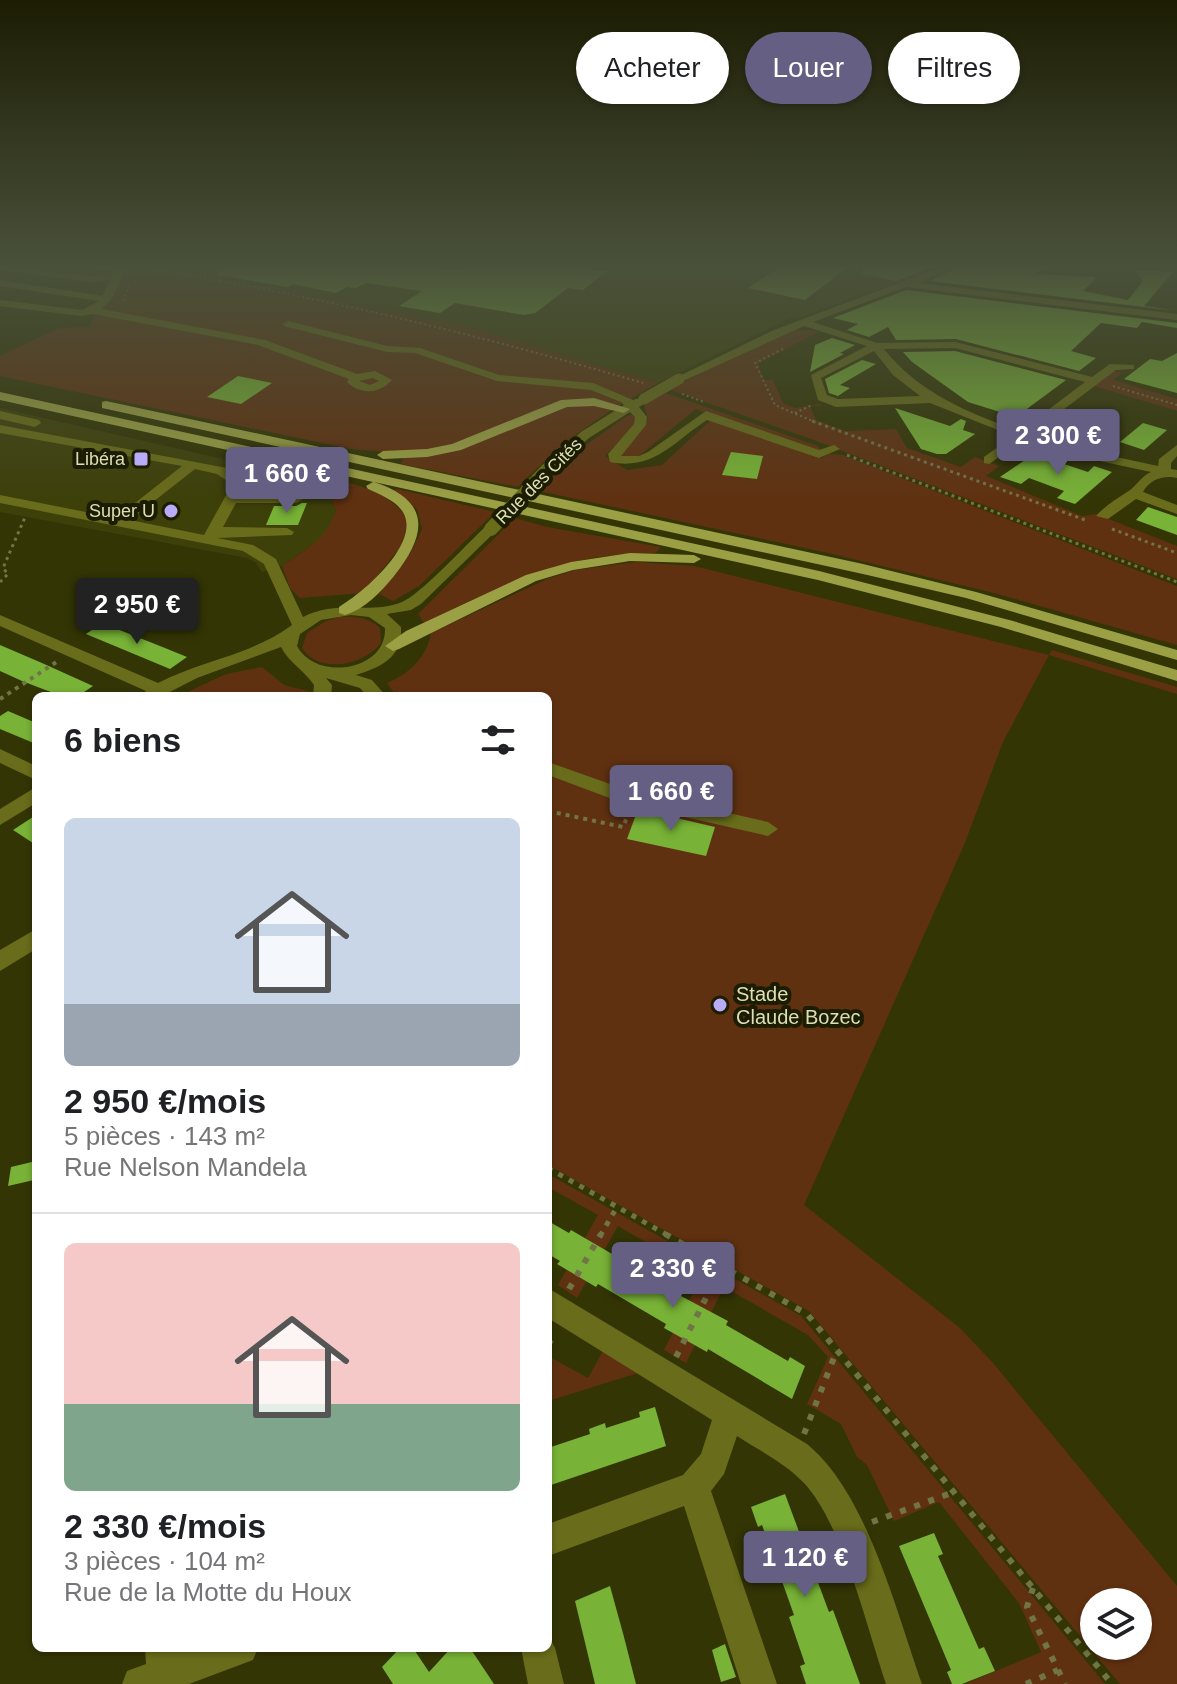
<!DOCTYPE html>
<html lang="fr">
<meta charset="utf-8">
<style>
body{margin:0;font-family:Arial,sans-serif;background:#f6f6f6;color:#202124;height:100vh;display:flex;flex-direction:column;font-size:30px;white-space:nowrap}
*{box-sizing:border-box;margin:0}
p{font-size:26px;color:#757577}
.icon{flex:none;width:44px;height:44px;fill:none;stroke:currentColor;stroke-width:2;stroke-linecap:round;stroke-linejoin:round}
.map{position:relative;flex:1;overflow:hidden}
.sheet{position:absolute;left:32px;top:692px;width:520px;height:960px;display:flex;flex-direction:column;background:#fff;border-radius:12px;box-shadow:0 2px 6px #0004}
.sheet>*{flex:none}
.hud{position:absolute;left:576px;top:32px;width:480px;height:72px;display:flex;gap:16px}
.fabs{position:absolute;left:1080px;top:1588px;display:grid;gap:16px}
.fabs a{display:grid;place-items:center;width:72px;height:72px;border-radius:50%;background:#fff;box-shadow:0 2px 6px #0004;font-size:40px}
.price{position:absolute;translate:-50% -68px;padding:0 18px;border-radius:8px;background:#645f83;color:#fff;font-size:26px;line-height:52px;filter:drop-shadow(0 2px 4px #0008)}
.price::after{content:'';position:absolute;left:50%;top:48px;width:24px;height:18px;margin-left:-12px;background:inherit;clip-path:polygon(0 0,100% 0,50% 100%)}
.price.current{background:#222;color:#fff}
ul{padding:0;list-style:none}
li{display:grid;align-content:center;gap:16px;height:424px;padding:0 32px}
li+li{border-top:2px solid #e0e0e0}
li span{display:grid;place-items:center;height:248px;border-radius:12px;color:#555}
li>.icon{margin-inline-start:auto}
span .icon{width:144px;height:144px;fill:#fffc;stroke-width:1}
li b{font-size:34px}
h2{display:flex;justify-content:space-between;align-items:center;height:96px;padding:0 32px;font-size:34px}
.pill{padding:0 28px;border-radius:36px;background:#fff;box-shadow:0 2px 6px #0004;font-size:28px;line-height:72px}
.pill.current{background:#645f83;color:#fff}
.map>svg:first-child{display:block}
</style>
<div class="map">
<svg width="1177" height="1684" viewBox="0 0 1177 1684">
<rect width="100%" height="100%" fill="#333505"/>
<g fill="#3e400a">
<path d="M 149,266 L 922,266 L 924,273 L 806,315 L 790,318 L 658,383 L 474,329 L 314,293 Z"/>
<path d="M 0,408 L 342,486 L 330,496 L 336,510 L 331,526 L 319,540 L 282,566 L 262,572 L 255,562 L 247,558 L 0,512 Z"/>
</g>
<g fill="#603111" fill-rule="evenodd">
<path d="M 65,266 L 149,266 L 314,293 L 474,329 L 658,383 C 599,416 566,438 518,487 L 401,464 L 403,459 L 400,453 L 351,449 L 0,376 L 0,356 L 59,328 L 90,327 L 111,270 Z"/>
<path d="M 793,330 L 820,331 L 758,364 L 764,380 L 773,380 L 783,403 L 795,408 L 820,404 L 822,406 L 810,406 L 816,420 L 845,431 L 896,429 L 907,448 L 961,467 L 975,457 L 999,466 L 986,476 L 1082,516 L 1096,514 L 1177,546 L 1177,579 L 811,439 L 671,390 L 707,368 Z"/>
<path d="M 1115,371 L 1122,373 L 1113,380 L 1177,399 L 1177,411 L 1094,386 Z"/>
<path d="M 666,393 L 818,446 L 822,451 L 814,451 L 696,409 L 639,456 L 625,459 L 618,455 L 648,419 L 644,405 Z"/>
<path d="M 635,414 L 636,424 L 605,456 L 627,470 L 662,465 L 712,419 L 822,458 L 829,454 L 843,455 L 1177,586 L 1177,645 L 994,593 L 828,553 L 539,491 L 579,450 L 628,415 Z"/>
<path d="M 346,482 C 372,489 393,497 408,520 L 403,544 L 363,593 L 300,598 L 290,588 L 282,566 C 305,550 328,538 336,510 L 330,496 Z"/>
<path d="M 397,489 L 495,512 L 419,586 L 393,601 L 379,594 L 411,552 L 422,529 L 417,509 L 393,490 Z"/>
<path d="M 515,518 L 547,527 L 661,547 L 655,553 C 560,553 507,584 424,623 L 418,614 Z"/>
<path d="M 636,562 L 694,566 L 1049,655 L 1052,650 L 1177,687 L 1177,694 L 1049,655 L 1003,742 L 964,845 L 804,1205 L 960,1328 L 993,1363 L 1177,1586 L 1177,1684 L 1120,1684 L 809,1311 L 548,1165 L 548,696 L 402,696 L 404,693 L 395,694 L 387,683 C 409,674 427,657 431,633 L 547,579 L 575,570 ZM 1094,1602 L 1138,1602 L 1138,1646 L 1094,1646 Z"/>
<path d="M 339,617 C 355,616 368,617 380,628 L 381,643 C 364,665 319,675 302,648 L 307,633 L 326,621 Z"/>
<path d="M 262,667 L 284,685 L 312,692 L 310,696 L 179,696 L 226,674 Z"/>
<path d="M 548,1174 L 801,1316 L 1105,1684 L 965,1684 L 1041,1652 L 1019,1603 L 939,1502 L 894,1521 L 867,1465 L 857,1457 L 841,1424 L 807,1404 L 828,1357 L 808,1335 L 724,1287 L 686,1363 L 664,1350 L 702,1275 L 618,1226 L 577,1298 L 558,1285 L 598,1215 L 548,1187 Z"/>
<path d="M 603,1351 L 638,1373 L 548,1401 L 548,1356 L 588,1378 Z"/>
</g>
<g fill="#78b236">
<path d="M 217,266 L 462,269 L 466,266 L 569,266 L 607,271 L 583,290 L 568,288 L 535,313 L 524,315 L 455,303 L 440,313 L 399,306 L 422,291 L 366,283 L 356,288 L 347,287 L 336,293 L 293,284 L 288,287 L 217,275 Z"/>
<path d="M 781,266 L 849,266 L 805,300 L 748,288 Z"/>
<path d="M 863,266 L 935,266 L 896,281 L 862,274 Z"/>
<path d="M 961,266 L 1049,266 L 1034,274 L 1097,277 L 1083,291 L 1128,300 L 1143,281 L 1135,270 L 1173,272 L 1144,306 L 1177,311 L 930,281 Z"/>
<path d="M 906,290 L 1177,323 L 1177,328 L 1142,322 L 1137,328 L 1101,323 L 1071,351 L 1096,358 L 1079,371 L 956,339 L 896,340 L 888,327 L 869,337 L 847,330 L 858,324 L 833,318 Z"/>
<path d="M 832,338 L 855,345 L 840,353 L 844,354 L 810,372 L 815,345 Z"/>
<path d="M 955,351 L 1066,380 L 1016,417 L 968,402 L 912,362 L 903,352 Z"/>
<path d="M 1177,353 L 1177,393 L 1124,379 L 1150,359 L 1162,361 Z"/>
<path d="M 862,360 L 876,364 L 840,385 L 850,388 L 838,396 L 829,393 L 825,379 Z"/>
<path d="M 238,376 L 272,383 L 241,404 L 207,397 Z"/>
<path d="M 895,408 L 950,426 L 961,419 L 966,421 L 963,430 L 975,434 L 946,454 L 937,454 L 921,449 Z"/>
<path d="M 1143,423 L 1167,430 L 1144,450 L 1120,442 Z"/>
<path d="M 731,452 L 763,456 L 757,479 L 722,475 Z"/>
<path d="M 1034,454 L 1088,472 L 1094,466 L 1112,472 L 1075,504 L 1057,498 L 1064,491 L 1029,478 L 1021,484 L 1000,477 Z"/>
<path d="M 302,503 L 307,503 L 298,525 L 266,525 L 274,506 L 296,506 Z"/>
<path d="M 1148,507 L 1177,517 L 1177,535 L 1136,520 Z"/>
<path d="M 102,623 L 165,648 L 187,657 L 170,669 L 86,634 Z"/>
<path d="M 0,645 L 42,663 L 93,686 L 78,696 L 61,696 L 22,681 L 0,671 Z"/>
<path d="M 8,711 L 36,723 L 36,744 L 0,729 L 0,716 Z"/>
<path d="M 638,809 L 715,827 L 706,856 L 627,839 Z"/>
<path d="M 36,815 L 36,845 L 13,830 Z"/>
<path d="M 36,1161 L 34,1180 L 8,1186 L 11,1167 Z"/>
<path d="M 548,1221 L 569,1233 L 571,1230 L 619,1258 L 617,1262 L 728,1321 L 726,1325 L 788,1361 L 790,1357 L 805,1366 L 792,1399 L 708,1349 L 707,1352 L 664,1328 L 666,1324 L 598,1284 L 596,1287 L 557,1264 L 560,1261 L 548,1254 Z"/>
<path d="M 655,1407 L 666,1446 L 548,1486 L 548,1448 L 590,1434 L 589,1429 L 605,1423 L 606,1428 L 640,1417 L 639,1412 Z"/>
<path d="M 785,1494 L 829,1612 L 833,1610 L 860,1684 L 806,1684 L 800,1666 L 805,1664 L 789,1617 L 794,1615 L 762,1525 L 758,1527 L 751,1507 Z"/>
<path d="M 934,1533 L 943,1554 L 938,1556 L 979,1649 L 984,1647 L 995,1671 L 962,1684 L 952,1684 L 947,1672 L 951,1670 L 899,1546 Z"/>
<path d="M 610,1586 L 624,1637 L 636,1684 L 595,1684 L 575,1601 Z"/>
<path d="M 725,1644 L 736,1677 L 721,1682 L 712,1650 Z"/>
<path d="M 400,1648 L 413,1648 L 429,1672 L 451,1648 L 470,1648 L 494,1684 L 393,1684 L 382,1667 Z"/>
</g>
<g fill="none" stroke-linecap="round" stroke-linejoin="round">
<g stroke="#717446" stroke-width="2" stroke-dasharray="2 3" stroke-linecap="butt">
<path d="M 135,267 C 308,293 476,334 643,383"/>
<path d="M 123,301 L 130,284"/>
<path d="M 783,349 L 755,363 L 775,405 L 817,423"/>
<path d="M 1113,386 L 1177,405"/>
<path d="M 682,394 L 704,402"/>
<path d="M 795,413 L 812,405"/>
</g>
<g stroke="#717446" stroke-width="3" stroke-dasharray="3 4" stroke-linecap="butt">
<path d="M 812,421 L 1088,521"/>
<path d="M 847,455 L 1177,582"/>
<path d="M 1112,529 L 1177,553"/>
<path d="M 0,582 L 8,574 L 3,568 L 26,515"/>
</g>
<g stroke="#717446" stroke-width="4" stroke-dasharray="4 5" stroke-linecap="butt">
<path d="M 0,699 L 58,661"/>
<path d="M 548,811 L 623,827 L 628,815"/>
</g>
<g stroke="#717446" stroke-width="5" stroke-dasharray="5 7" stroke-linecap="butt">
<path d="M 548,1168 L 669,1236"/>
<path d="M 600,1236 L 617,1207"/>
</g>
<g stroke="#717446" stroke-width="6" stroke-dasharray="6 9" stroke-linecap="butt">
<path d="M 665,1234 L 807,1314 L 1112,1684"/>
<path d="M 569,1289 L 601,1234"/>
<path d="M 548,1345 L 555,1334"/>
<path d="M 676,1357 L 722,1266"/>
<path d="M 804,1434 L 837,1350"/>
<path d="M 872,1522 L 954,1492"/>
<path d="M 1033,1588 L 1027,1607 L 1065,1684"/>
<path d="M 1026,1684 L 1058,1670"/>
</g>
<g fill="#696c1a" fill-rule="evenodd">
<path d="M 0,266 L 90,276 L 113,273 L 116,266 L 126,266 L 113,297 L 102,309 L 265,340 L 357,374 L 375,371 L 392,380 C 380,394 360,395 347,382 L 349,379 L 258,345 L 93,314 L 82,316 L 0,306 L 0,300 L 82,310 L 99,301 L 0,286 L 0,280 L 103,296 L 110,280 L 90,282 L 0,270 ZM 373,378 L 379,381 L 370,385 L 359,381 Z"/>
<path d="M 944,266 L 958,266 L 918,283 L 1177,314 L 1177,320 L 906,287 L 813,322 L 877,343 L 955,342 L 1092,377 L 1110,364 L 1134,365 L 1134,369 L 1116,370 L 1031,434 L 1070,447 L 1158,466 L 1159,459 L 1177,445 L 1177,456 L 1171,463 L 1171,469 L 1177,470 L 1177,478 C 1164,475 1150,479 1143,492 L 1177,505 L 1177,514 L 1136,499 L 1108,519 L 1096,516 C 1105,506 1116,499 1127,492 C 1136,487 1140,477 1151,472 L 1062,453 L 1024,440 L 989,464 L 984,463 L 984,457 L 1013,436 L 930,403 L 836,407 L 818,400 L 811,375 L 867,346 L 804,326 L 683,381 L 673,379 L 774,330 ZM 955,348 L 1085,382 L 1020,431 C 968,413 919,393 884,349 ZM 874,351 L 893,375 L 920,396 L 838,399 L 827,395 L 821,378 Z"/>
<path d="M 288,321 L 387,346 L 420,348 L 499,375 L 593,383 L 633,400 L 647,396 L 647,402 L 639,407 L 647,417 L 646,425 L 621,456 L 639,456 L 648,452 L 706,411 L 819,450 L 834,445 L 840,449 L 819,458 L 707,420 C 674,441 654,471 610,462 L 608,454 L 634,424 L 635,417 L 630,412 L 589,438 L 547,474 L 540,470 L 542,467 L 581,432 L 624,405 L 621,402 L 591,390 L 497,381 L 415,353 L 387,352 L 284,326 L 283,324 Z"/>
<path d="M 0,411 L 39,420 L 41,423 L 35,427 L 0,419 Z"/>
<path d="M 0,425 L 227,468 L 243,481 L 240,495 L 301,496 L 303,499 L 296,503 L 236,503 L 223,527 L 287,528 L 294,532 L 292,535 L 217,538 L 253,545 L 276,559 L 303,617 C 339,599 370,615 402,602 C 419,596 469,542 486,526 L 496,526 L 498,529 L 421,604 L 411,610 L 387,614 L 401,627 C 403,657 382,667 356,675 L 372,680 L 386,696 L 367,696 L 360,688 L 326,678 L 332,685 L 331,696 L 313,696 L 314,685 C 304,670 290,664 281,647 L 197,678 L 162,696 L 141,696 L 146,691 L 0,626 L 0,615 L 158,683 C 202,660 252,655 292,625 L 264,564 L 243,551 L 0,503 L 0,495 L 116,518 L 182,466 L 0,433 ZM 195,469 L 217,474 L 230,483 L 230,488 L 204,535 L 130,520 ZM 351,615 L 369,617 L 385,628 C 387,671 316,682 297,646 L 300,634 L 321,620 Z"/>
<path d="M 0,749 L 36,766 L 36,780 L 0,763 Z"/>
<path d="M 548,762 L 627,790 L 768,822 L 778,829 L 768,836 L 623,803 L 548,775 Z"/>
<path d="M 36,787 L 36,803 L 0,825 L 0,809 Z"/>
<path d="M 36,929 L 36,949 L 0,971 L 0,950 Z"/>
<path d="M 548,1288 L 807,1444 C 867,1493 896,1611 922,1684 L 886,1684 C 867,1628 843,1525 804,1483 C 785,1463 760,1451 737,1436 L 724,1474 L 711,1491 L 777,1684 L 741,1684 L 684,1506 L 548,1556 L 548,1524 L 683,1475 L 701,1454 L 712,1420 L 548,1318 Z"/>
<path d="M 548,1635 L 555,1648 L 564,1684 L 528,1684 L 521,1648 L 548,1648 Z"/>
<path d="M 145,1648 L 179,1648 L 180,1652 L 192,1648 L 258,1648 L 253,1660 L 189,1684 L 122,1684 L 127,1671 L 146,1664 Z"/>
</g>
<g fill="#9ca045" fill-rule="evenodd">
<path d="M 0,392 L 819,571 L 1013,621 L 1177,670 L 1177,681 L 1001,627 L 818,580 L 374,482 C 432,501 427,535 394,576 C 381,592 365,609 345,615 L 339,613 L 339,607 C 363,593 419,545 404,514 C 397,501 381,495 368,489 L 366,486 L 373,482 L 0,400 Z"/>
<path d="M 594,398 L 630,409 L 624,413 L 594,406 L 567,407 L 461,450 L 427,457 L 383,459 L 377,455 L 383,451 L 427,449 L 452,444 L 561,400 Z"/>
<path d="M 106,401 L 863,564 L 976,592 L 1177,650 L 1177,660 L 966,598 L 863,574 L 102,408 L 102,402 Z"/>
<path d="M 630,553 L 694,555 L 701,559 L 694,563 L 630,561 L 573,570 L 536,581 L 399,649 L 393,651 L 385,646 L 406,631 L 526,575 L 571,562 Z"/>
</g>
<path stroke="#696c1a" stroke-width="11" d="M 644,399 L 679,379"/>
<path stroke="#696c1a" stroke-width="14" d="M 491,529 L 547,470"/>
</g>
<linearGradient id="sky" x2="0" y2="1"><stop stop-color="#1c1d03"/><stop offset="0.53" stop-color="#4a513b"/><stop offset="1" stop-color="#4a513b" stop-opacity="0"/></linearGradient>
<rect width="1177" height="502" fill="url(#sky)"/>
<g fill="#b8abf7" stroke="#1b1c00" stroke-width="3">
<rect x="133" y="451" width="16" height="16" rx="4"/>
<circle cx="171" cy="511" r="8"/>
<circle cx="720" cy="1005" r="8"/>
</g>
<g text-anchor="middle" dominant-baseline="central" stroke-width="8" stroke-linejoin="round" paint-order="stroke">
<g font-size="18" fill="#dbdfb6" stroke="#1b1c00" text-anchor="end">
<text x="125" y="459">Libéra</text>
<text x="155" y="511">Super U</text>
</g>
<g font-size="18" fill="#dbdfb6" stroke="#1b1c00">
<text transform="translate(539 481) rotate(-45)">Rue des Cités</text>
</g>
<g font-size="20" fill="#dbdfb6" stroke="#1b1c00" text-anchor="start">
<text x="736" y="994">Stade<tspan x="736" dy="23">Claude Bozec</tspan></text>
</g>
</g>
</svg>
<div class="fabs">
<a><svg class="icon" aria-label="layers" viewBox="0 0 24 24"><path d="M12 4l9 5-9 5-9-5zM3 14l9 5 9-5"/></svg></a>
</div>
<b class="price" style="left:1058px;top:477px">2 300 €</b>
<b class="price" style="left:287px;top:515px">1 660 €</b>
<b class="price current" style="left:137px;top:646px">2 950 €</b>
<b class="price" style="left:671px;top:833px">1 660 €</b>
<b class="price" style="left:673px;top:1310px">2 330 €</b>
<b class="price" style="left:805px;top:1599px">1 120 €</b>
<div class="hud">
<a class="pill">Acheter</a>
<a class="pill current">Louer</a>
<a class="pill">Filtres</a>
</div>
<section class="sheet">
<h2>6 biens<svg class="icon" aria-label="filters" viewBox="0 0 24 24"><path d="M4 7h16M4 17h16"/><circle cx="9" cy="7" r="2"/><circle cx="15" cy="17" r="2"/></svg></h2>
<ul>
<li><span style="background:linear-gradient(#c9d6e8 75%,#9aa5b1 0)"><svg class="icon" aria-label="home" viewBox="0 0 24 24"><path d="M3 11l9-7 9 7M6 9v11h12V9"/></svg></span><div><b>2 950 €/mois</b><p>5 pièces · 143 m²</p><p>Rue Nelson Mandela</p></div></li>
<li><span style="background:linear-gradient(#f6c9c9 65%,#7fa58c 0)"><svg class="icon" aria-label="home" viewBox="0 0 24 24"><path d="M3 11l9-7 9 7M6 9v11h12V9"/></svg></span><div><b>2 330 €/mois</b><p>3 pièces · 104 m²</p><p>Rue de la Motte du Houx</p></div></li>
</ul>
</section>
</div>
